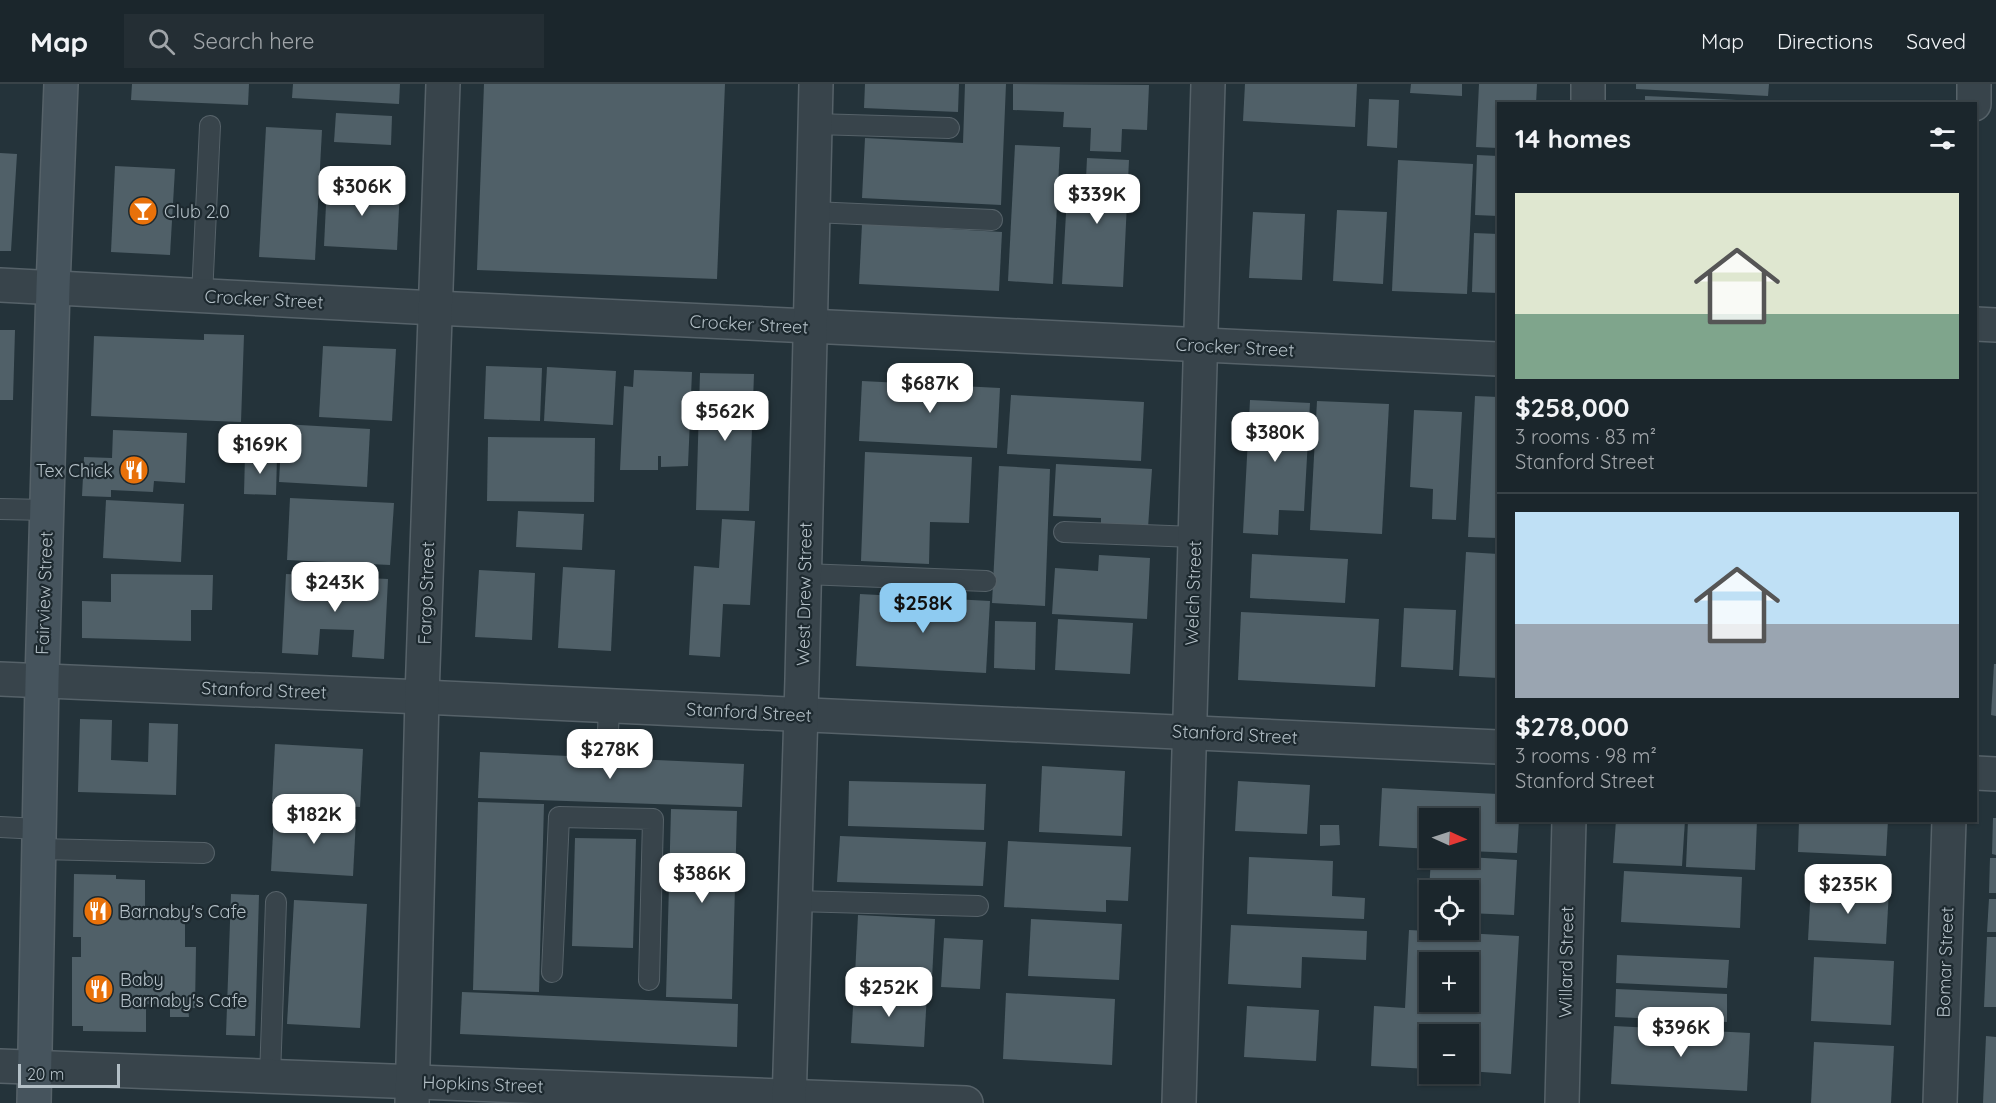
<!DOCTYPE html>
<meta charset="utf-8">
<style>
body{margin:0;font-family:Quicksand,sans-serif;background:#242e34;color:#f1f3f6;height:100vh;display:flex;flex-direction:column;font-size:22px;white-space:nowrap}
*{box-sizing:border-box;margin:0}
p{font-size:20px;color:#a0a5a9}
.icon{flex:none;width:33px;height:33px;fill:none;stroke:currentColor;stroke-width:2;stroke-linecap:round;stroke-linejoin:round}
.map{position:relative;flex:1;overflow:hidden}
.side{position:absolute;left:1497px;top:18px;width:480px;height:720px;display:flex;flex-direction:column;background:#1b262c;border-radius:0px;box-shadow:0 2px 4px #0004,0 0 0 2px #394348}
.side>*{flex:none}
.needle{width:39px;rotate:93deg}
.buttons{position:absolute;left:1419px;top:724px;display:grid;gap:12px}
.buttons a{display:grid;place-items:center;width:60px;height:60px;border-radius:0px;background:#1b262c;box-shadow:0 2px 4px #0004,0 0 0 2px #394348;font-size:30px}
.scale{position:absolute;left:18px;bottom:15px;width:102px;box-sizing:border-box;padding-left:6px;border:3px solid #b3bfc6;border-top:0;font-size:16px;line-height:21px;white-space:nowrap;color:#b3bfc6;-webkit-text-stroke:4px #1d292f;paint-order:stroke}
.price{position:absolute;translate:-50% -51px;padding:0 14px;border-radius:12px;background:#fff;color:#222;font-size:20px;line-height:39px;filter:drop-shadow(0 2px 3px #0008)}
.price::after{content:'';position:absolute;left:50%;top:36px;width:18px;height:14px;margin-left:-9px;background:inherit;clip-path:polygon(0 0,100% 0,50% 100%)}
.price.active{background:#8ecbf1;color:#111}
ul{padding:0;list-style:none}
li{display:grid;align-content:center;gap:12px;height:318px;padding:0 18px}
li+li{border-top:2px solid #394348}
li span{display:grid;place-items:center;height:186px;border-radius:0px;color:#555}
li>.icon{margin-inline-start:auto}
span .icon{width:108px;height:108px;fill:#fffc;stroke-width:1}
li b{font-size:26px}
h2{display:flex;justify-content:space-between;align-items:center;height:72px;padding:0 18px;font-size:26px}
header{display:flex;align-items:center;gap:36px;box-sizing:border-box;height:84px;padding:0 30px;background:#1b262c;border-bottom:2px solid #394348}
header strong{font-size:28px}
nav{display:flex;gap:33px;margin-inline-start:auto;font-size:21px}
.search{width:420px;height:54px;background:#242e34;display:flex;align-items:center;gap:15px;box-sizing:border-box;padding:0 21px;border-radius:0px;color:#a0a5a9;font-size:22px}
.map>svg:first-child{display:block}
</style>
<header>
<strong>Map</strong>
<div class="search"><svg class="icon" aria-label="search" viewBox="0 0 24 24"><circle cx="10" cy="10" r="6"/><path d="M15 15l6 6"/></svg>Search here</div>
<nav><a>Map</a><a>Directions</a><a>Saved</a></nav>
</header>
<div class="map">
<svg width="1996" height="1019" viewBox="0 0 1996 1019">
<rect width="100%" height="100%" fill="#24333a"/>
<g fill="#506068" fill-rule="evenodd">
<path d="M 132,0 L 249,0 L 248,21 L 131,16 Z"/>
<path d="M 293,0 L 400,0 L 399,20 L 292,14 Z"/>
<path d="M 484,0 L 725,0 L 717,195 L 477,186 Z"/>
<path d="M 865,0 L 959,0 L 958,28 L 864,24 Z"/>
<path d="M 965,0 L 1006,0 L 1001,121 L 862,114 L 865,54 L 963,59 Z"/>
<path d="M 1013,0 L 1149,1 L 1147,46 L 1122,45 L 1121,68 L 1090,67 L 1091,44 L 1063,43 L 1064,28 L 1013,26 Z"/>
<path d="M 1245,0 L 1357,0 L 1355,43 L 1243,37 Z"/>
<path d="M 1411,0 L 1462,0 L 1462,12 L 1410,9 Z"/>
<path d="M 1479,0 L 1537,0 L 1536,20 L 1498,20 L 1498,64 L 1476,63 Z"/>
<path d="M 1636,0 L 1769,0 L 1768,12 L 1636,5 Z"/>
<path d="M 1645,12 L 1760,17 L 1760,20 L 1645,20 Z"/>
<path d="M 1369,15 L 1399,16 L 1397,64 L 1367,62 Z"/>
<path d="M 336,29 L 392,32 L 391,61 L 334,58 Z"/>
<path d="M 266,43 L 322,46 L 315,176 L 259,173 Z"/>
<path d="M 1015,61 L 1060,63 L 1053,200 L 1008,197 Z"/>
<path d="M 0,69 L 17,70 L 11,167 L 0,167 Z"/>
<path d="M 1477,71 L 1498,72 L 1498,132 L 1475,131 Z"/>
<path d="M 1087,74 L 1129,76 L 1123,203 L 1062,200 L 1068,94 L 1086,95 Z"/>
<path d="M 1398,76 L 1473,80 L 1467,210 L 1392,207 Z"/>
<path d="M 115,82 L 175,85 L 170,171 L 111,168 Z"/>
<path d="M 327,100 L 400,104 L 397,166 L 324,162 Z"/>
<path d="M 1337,126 L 1387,128 L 1383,200 L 1333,197 Z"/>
<path d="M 1253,128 L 1305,130 L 1302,196 L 1249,194 Z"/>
<path d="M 862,140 L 1002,148 L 999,207 L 859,200 Z"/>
<path d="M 1474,149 L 1498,150 L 1498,209 L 1472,208 Z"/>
<path d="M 0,246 L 15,246 L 13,316 L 0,316 Z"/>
<path d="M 204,250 L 244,251 L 241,338 L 91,332 L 94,252 L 204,256 Z"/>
<path d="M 323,262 L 396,265 L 392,337 L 319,333 Z"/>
<path d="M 486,282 L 542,284 L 540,337 L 484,335 Z"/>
<path d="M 547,283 L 616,287 L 613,341 L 544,337 Z"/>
<path d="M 634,286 L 692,288 L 688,382 L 661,383 L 661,372 L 658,372 L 658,386 L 620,386 L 624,302 L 633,303 Z"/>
<path d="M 700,289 L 754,290 L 749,427 L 696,426 Z"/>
<path d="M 862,297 L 1000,304 L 997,364 L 859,357 Z"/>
<path d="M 1011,311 L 1144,318 L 1141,377 L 1007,370 Z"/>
<path d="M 1475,312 L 1498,313 L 1498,454 L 1468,453 Z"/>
<path d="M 1250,316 L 1310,319 L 1304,427 L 1279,426 L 1278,451 L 1243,449 Z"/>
<path d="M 1317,317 L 1389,320 L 1382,450 L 1310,446 Z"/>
<path d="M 1414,326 L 1462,328 L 1456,436 L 1432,435 L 1433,405 L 1410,403 Z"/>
<path d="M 282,340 L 370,345 L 367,403 L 279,398 Z"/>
<path d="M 113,346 L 187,349 L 185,399 L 154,397 L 153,408 L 111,406 L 111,413 L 82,412 L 84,373 L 112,374 Z"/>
<path d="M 488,353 L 595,354 L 594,418 L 487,417 Z"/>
<path d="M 865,368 L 972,373 L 969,439 L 930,438 L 929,480 L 861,477 Z"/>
<path d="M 245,371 L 277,372 L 276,411 L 244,410 Z"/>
<path d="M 1056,380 L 1152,385 L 1148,444 L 1101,441 L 1101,434 L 1053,432 Z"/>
<path d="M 999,382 L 1050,385 L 1045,522 L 992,519 Z"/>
<path d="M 290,414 L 394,419 L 390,481 L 287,476 Z"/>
<path d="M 106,416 L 184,420 L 181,478 L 103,474 Z"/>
<path d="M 518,427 L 584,430 L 582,466 L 516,463 Z"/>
<path d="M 722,435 L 755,437 L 750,521 L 723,520 L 720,573 L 689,571 L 694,482 L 719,484 Z"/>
<path d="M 1466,468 L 1498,470 L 1498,594 L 1459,592 Z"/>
<path d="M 1252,470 L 1348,475 L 1345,519 L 1250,514 Z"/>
<path d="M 1099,471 L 1150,474 L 1147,535 L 1052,530 L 1055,484 L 1098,487 Z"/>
<path d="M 563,483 L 615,486 L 611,567 L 558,564 Z"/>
<path d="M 479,486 L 535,489 L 532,556 L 475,553 Z"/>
<path d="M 111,490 L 213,491 L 212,526 L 191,526 L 191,557 L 82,554 L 82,517 L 111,518 Z"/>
<path d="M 286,490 L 388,495 L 384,575 L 352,573 L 354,546 L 320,545 L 318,571 L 282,569 Z"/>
<path d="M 860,510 L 990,517 L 986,589 L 856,582 Z"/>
<path d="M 1404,524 L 1456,526 L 1453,586 L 1401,583 Z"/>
<path d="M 1241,528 L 1379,535 L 1375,603 L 1238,596 Z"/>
<path d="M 1058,535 L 1133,539 L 1130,590 L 1055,586 Z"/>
<path d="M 995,537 L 1036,538 L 1035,586 L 994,584 Z"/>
<path d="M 1994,580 L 1996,580 L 1996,632 L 1991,631 Z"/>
<path d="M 80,635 L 112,636 L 111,676 L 148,678 L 149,639 L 178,640 L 176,711 L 78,708 Z"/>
<path d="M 275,660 L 363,665 L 360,723 L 272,718 Z"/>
<path d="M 480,668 L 744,680 L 742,723 L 478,714 Z"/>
<path d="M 1042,682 L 1125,687 L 1122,752 L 1039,748 Z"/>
<path d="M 849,697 L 986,700 L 984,746 L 848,742 Z"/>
<path d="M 1238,697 L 1310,701 L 1307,750 L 1235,747 Z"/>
<path d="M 1382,704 L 1498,710 L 1498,736 L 1519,736 L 1517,769 L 1468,767 L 1468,735 L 1430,735 L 1430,765 L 1379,762 Z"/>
<path d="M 478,718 L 544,720 L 539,908 L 473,906 Z"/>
<path d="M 671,725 L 737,727 L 732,915 L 666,913 Z"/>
<path d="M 274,730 L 356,735 L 353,792 L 271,787 Z"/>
<path d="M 1993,734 L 1996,734 L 1996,771 L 1992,770 Z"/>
<path d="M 1616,736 L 1685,736 L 1682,782 L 1613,779 Z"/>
<path d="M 1688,736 L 1757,736 L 1755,786 L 1686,783 Z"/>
<path d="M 1799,736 L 1888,736 L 1886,772 L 1798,768 Z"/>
<path d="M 1320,741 L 1339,741 L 1340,761 L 1320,762 Z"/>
<path d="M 840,752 L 986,758 L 983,802 L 837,798 Z"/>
<path d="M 575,754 L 636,755 L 633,864 L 572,862 Z"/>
<path d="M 1008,757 L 1131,763 L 1128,817 L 1106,816 L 1106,828 L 1004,823 Z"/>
<path d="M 1249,773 L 1333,777 L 1332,812 L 1365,814 L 1364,835 L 1247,830 Z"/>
<path d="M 1468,773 L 1517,776 L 1514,831 L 1468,829 L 1468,807 L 1429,807 L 1431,774 Z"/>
<path d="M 1990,774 L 1996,774 L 1996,809 L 1989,809 Z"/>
<path d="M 1624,787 L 1742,793 L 1740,844 L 1621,838 Z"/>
<path d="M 74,790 L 116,791 L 116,795 L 145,796 L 145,834 L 185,834 L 185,863 L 196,863 L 195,924 L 188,924 L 189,933 L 170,933 L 170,921 L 146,920 L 146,948 L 83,947 L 83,942 L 72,942 L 72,873 L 81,873 L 81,853 L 73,853 Z"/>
<path d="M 1811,802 L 1889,806 L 1886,860 L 1808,856 Z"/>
<path d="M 231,810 L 259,811 L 255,952 L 226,951 Z"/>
<path d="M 1989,815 L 1996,815 L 1996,848 L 1987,848 Z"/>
<path d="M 294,816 L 367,820 L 360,944 L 287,940 Z"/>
<path d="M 858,831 L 935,835 L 932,895 L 855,891 Z"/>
<path d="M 1031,835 L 1122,840 L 1119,896 L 1028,892 Z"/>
<path d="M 1231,841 L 1367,847 L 1366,876 L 1302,873 L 1301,904 L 1228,900 Z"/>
<path d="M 1409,846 L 1519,852 L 1511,990 L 1468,987 L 1468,951 L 1430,951 L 1430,985 L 1371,982 L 1374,922 L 1405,924 ZM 1430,879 L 1468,879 L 1468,918 L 1430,918 Z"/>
<path d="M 1987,853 L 1996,853 L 1996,923 L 1984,923 Z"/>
<path d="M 944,854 L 983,856 L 980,905 L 941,903 Z"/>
<path d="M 1617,871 L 1729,876 L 1727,904 L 1616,899 Z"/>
<path d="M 1814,873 L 1894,877 L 1891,941 L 1811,937 Z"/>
<path d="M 854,905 L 927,909 L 924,963 L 851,959 Z"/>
<path d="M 1616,905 L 1727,910 L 1727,938 L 1615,933 Z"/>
<path d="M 462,908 L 738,920 L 737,963 L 460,950 Z"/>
<path d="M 1006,909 L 1115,915 L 1112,981 L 1003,975 Z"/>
<path d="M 1247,922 L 1319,926 L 1316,977 L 1244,973 Z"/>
<path d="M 1614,942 L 1750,949 L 1747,1007 L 1611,1000 Z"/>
<path d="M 1986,952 L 1996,953 L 1996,1019 L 1983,1019 Z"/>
<path d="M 1814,958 L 1894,962 L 1891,1019 L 1811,1019 Z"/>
</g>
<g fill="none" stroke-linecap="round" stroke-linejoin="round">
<g stroke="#566269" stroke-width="22">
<g id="lane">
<path d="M 815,40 L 949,44"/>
<path d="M 813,128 L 992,136"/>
<path d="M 202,212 L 210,42"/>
<path d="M 0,425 L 47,426"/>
<path d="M 1064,448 L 1195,453"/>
<path d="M 804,490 L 986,497"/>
<path d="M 607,674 L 609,622"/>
<path d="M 0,743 L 39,745"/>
<path d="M 39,765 L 204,769"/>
<path d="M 795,817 L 978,822"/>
<path d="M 552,888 L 559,733 L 653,735 L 649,896"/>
<path d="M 270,993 L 276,818"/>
</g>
</g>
<g stroke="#566269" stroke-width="36">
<g id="street">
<path d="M 1588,20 L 1588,0"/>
<path d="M 1974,20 L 1974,0"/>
<path d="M 0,201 L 435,224 L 1498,275"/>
<path d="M 1976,240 L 1996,241"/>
<path d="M 0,595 L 422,613 L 1498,663"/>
<path d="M 1976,689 L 1996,690"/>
<path d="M 0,982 L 966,1019"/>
<path d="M 412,1019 L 422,613 L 443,0"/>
<path d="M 789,1019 L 802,595 L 816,0"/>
<path d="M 1179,1019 C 1187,679 1200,340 1208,0"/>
<path d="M 1562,1019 L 1569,736"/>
<path d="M 1940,1019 L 1949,736"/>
</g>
</g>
<g stroke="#566269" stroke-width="36">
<path id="secondary" d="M 34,1019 L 42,597 L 53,203 L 61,0"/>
</g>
<use href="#lane" stroke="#38444b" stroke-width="20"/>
<use href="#street" stroke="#38444b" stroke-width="33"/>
<use href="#secondary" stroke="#46545d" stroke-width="33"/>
</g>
<defs>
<g id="bar-disc" transform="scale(1.5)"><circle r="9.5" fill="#e8710a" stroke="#1d292f"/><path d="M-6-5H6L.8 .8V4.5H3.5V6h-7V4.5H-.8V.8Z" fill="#fff"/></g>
<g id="restaurant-disc" transform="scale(1.5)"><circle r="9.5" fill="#e8710a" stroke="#1d292f"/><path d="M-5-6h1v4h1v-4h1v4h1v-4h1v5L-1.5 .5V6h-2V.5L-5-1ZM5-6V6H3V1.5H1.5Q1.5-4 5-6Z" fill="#fff"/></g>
</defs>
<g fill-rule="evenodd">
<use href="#bar-disc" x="143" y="127"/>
<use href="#restaurant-disc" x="134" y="386"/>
<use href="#restaurant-disc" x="98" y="827"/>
<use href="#restaurant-disc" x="99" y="905"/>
</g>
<g text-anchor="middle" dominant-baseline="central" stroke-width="4.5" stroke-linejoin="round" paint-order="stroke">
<g font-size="18" fill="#b3bfc6" stroke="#1d292f" text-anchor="start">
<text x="164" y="127">Club 2.0</text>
<text x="113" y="386" text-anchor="end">Tex Chick</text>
<text x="119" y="827">Barnaby's Cafe</text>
<text x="120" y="895">Baby<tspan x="120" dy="21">Barnaby's Cafe</tspan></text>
</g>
<g font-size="18" fill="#b3bfc6" stroke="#1d292f">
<text transform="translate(264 215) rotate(3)">Crocker Street</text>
<text transform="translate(749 240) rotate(3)">Crocker Street</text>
<text transform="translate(1235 263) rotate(3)">Crocker Street</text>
<text transform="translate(44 509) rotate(-88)">Fairview Street</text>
<text transform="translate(426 509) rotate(-88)">Fargo Street</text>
<text transform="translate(1193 509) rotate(-88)">Welch Street</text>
<text transform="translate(804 510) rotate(-89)">West Drew Street</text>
<text transform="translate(264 606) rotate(2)">Stanford Street</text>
<text transform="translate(749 628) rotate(3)">Stanford Street</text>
<text transform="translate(1235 650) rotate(3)">Stanford Street</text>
<text transform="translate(1566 878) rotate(-89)">Willard Street</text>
<text transform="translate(1945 878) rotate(-88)">Bomar Street</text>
<text transform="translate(483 1000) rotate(2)">Hopkins Street</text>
</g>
</g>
</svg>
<div class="buttons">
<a><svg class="needle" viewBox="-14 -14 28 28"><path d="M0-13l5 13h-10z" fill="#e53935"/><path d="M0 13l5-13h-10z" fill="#a0a5a9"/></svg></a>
<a><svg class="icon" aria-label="locate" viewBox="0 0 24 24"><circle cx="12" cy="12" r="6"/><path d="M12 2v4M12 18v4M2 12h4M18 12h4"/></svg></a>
<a>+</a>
<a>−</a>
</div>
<div class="scale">20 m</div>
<b class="price" style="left:362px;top:133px">$306K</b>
<b class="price" style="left:1097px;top:141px">$339K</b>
<b class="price" style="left:930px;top:330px">$687K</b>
<b class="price" style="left:725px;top:358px">$562K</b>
<b class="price" style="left:1275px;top:379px">$380K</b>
<b class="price" style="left:260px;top:391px">$169K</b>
<b class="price" style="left:335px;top:529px">$243K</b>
<b class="price active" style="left:923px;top:550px">$258K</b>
<b class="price" style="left:610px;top:696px">$278K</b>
<b class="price" style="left:314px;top:761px">$182K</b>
<b class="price" style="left:702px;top:820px">$386K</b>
<b class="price" style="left:1848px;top:831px">$235K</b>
<b class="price" style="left:889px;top:934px">$252K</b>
<b class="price" style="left:1681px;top:974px">$396K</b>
<section class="side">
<h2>14 homes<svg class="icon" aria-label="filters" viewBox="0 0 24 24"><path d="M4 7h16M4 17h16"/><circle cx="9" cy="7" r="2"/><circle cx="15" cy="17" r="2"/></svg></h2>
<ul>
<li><span style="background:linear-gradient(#dfe7d0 65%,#7fa58c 0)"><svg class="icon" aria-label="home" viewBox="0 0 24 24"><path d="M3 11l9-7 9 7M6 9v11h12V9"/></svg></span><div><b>$258,000</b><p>3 rooms · 83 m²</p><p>Stanford Street</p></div></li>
<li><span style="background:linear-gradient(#bfe0f5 60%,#9aa5b1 0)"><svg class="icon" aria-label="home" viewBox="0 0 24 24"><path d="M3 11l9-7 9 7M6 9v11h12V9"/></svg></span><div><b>$278,000</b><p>3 rooms · 98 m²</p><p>Stanford Street</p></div></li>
</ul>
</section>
</div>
